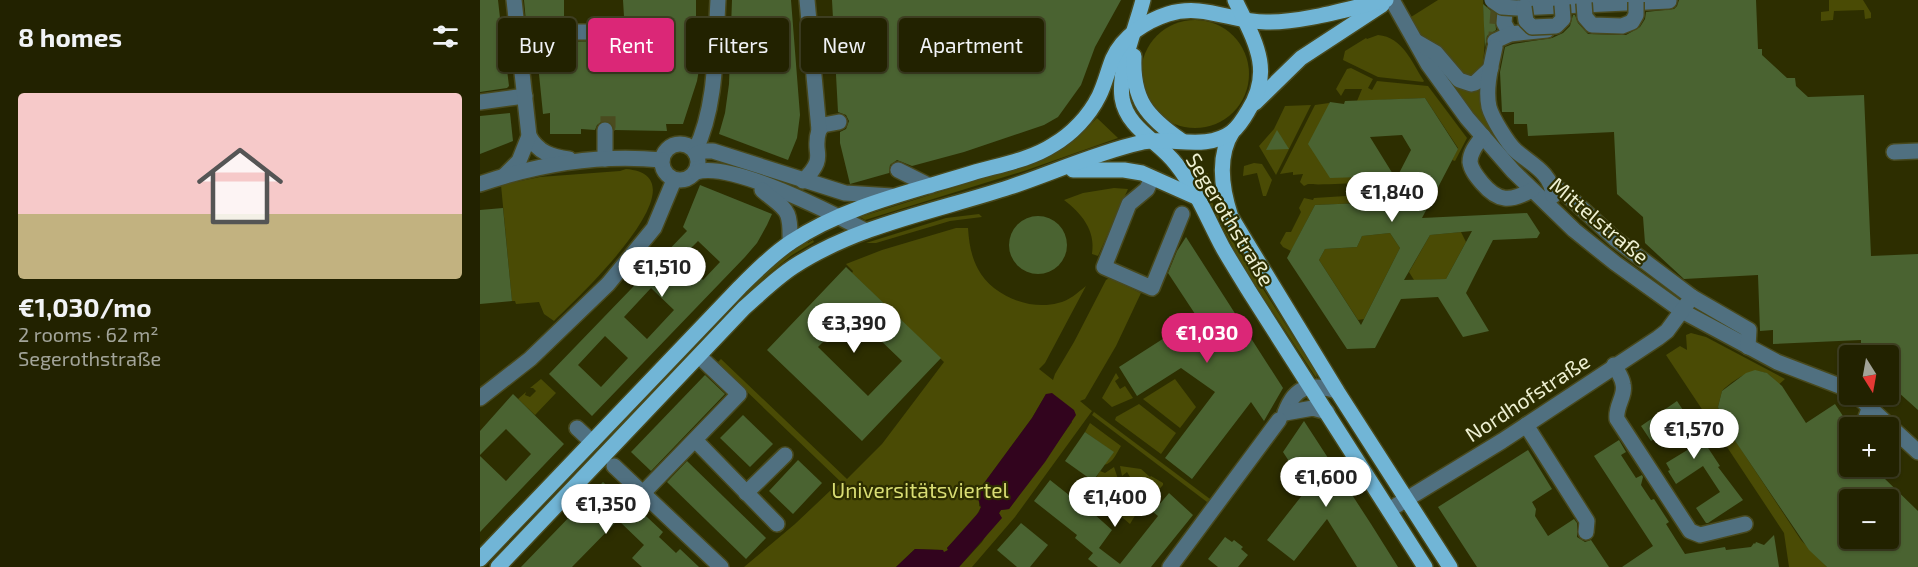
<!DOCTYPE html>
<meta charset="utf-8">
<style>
body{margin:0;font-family:"Exo 2",sans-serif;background:#2e2f0f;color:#f1f3f6;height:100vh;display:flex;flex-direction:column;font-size:22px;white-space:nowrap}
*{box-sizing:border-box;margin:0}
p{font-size:20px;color:#a2a499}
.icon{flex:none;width:33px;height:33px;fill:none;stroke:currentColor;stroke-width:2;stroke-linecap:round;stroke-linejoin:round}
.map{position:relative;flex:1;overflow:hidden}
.drawer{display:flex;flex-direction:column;background:#220;width:480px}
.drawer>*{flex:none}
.top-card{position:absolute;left:18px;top:18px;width:570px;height:54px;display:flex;gap:12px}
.needle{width:39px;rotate:169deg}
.controls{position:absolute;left:1359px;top:345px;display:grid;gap:12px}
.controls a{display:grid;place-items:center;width:60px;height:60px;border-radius:6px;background:#220;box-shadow:0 2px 4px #0004,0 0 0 2px #3f3f22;font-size:30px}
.price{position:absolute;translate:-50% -51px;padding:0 14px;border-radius:21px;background:#fff;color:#222;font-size:20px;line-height:39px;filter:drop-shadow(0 2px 3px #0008)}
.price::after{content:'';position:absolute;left:50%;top:36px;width:18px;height:14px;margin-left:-9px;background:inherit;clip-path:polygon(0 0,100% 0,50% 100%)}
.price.current{background:#db2777;color:#fff}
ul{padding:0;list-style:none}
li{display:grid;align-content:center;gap:12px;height:318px;padding:0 18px}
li+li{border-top:2px solid #3f3f22}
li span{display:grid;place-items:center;height:186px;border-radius:6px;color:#555}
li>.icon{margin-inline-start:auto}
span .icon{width:108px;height:108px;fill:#fffc;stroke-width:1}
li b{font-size:26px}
h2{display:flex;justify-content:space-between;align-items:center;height:72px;padding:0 18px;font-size:26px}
.pill{padding:0 21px;border-radius:6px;background:#220;box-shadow:0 2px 4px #0004,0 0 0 2px #3f3f22;font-size:21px;line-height:54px}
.pill.current{background:#db2777;color:#fff}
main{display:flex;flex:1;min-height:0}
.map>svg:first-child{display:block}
</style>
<main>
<section class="drawer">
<h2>8 homes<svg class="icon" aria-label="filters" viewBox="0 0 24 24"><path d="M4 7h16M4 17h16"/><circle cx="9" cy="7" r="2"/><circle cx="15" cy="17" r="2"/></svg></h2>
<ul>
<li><span style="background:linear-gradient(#f6c9c9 65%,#c2b280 0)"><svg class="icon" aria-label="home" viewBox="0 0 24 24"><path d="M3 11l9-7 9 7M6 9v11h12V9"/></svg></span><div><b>€1,030/mo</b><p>2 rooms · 62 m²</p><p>Segerothstraße</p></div></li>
</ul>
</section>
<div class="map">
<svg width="1438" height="567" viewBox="0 0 1438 567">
<rect width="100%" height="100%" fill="#2d2e00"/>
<g fill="#4a4b05">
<path d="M 958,0 L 1003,0 C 1004,24 1007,48 1001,72 L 992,78 L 984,77 L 942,40 L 931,17 Z"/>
<path d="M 1349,0 L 1383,0 L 1391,13 L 1391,18 L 1385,19 L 1384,10 L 1354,11 L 1353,20 L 1341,21 L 1341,12 L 1349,11 Z"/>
<circle cx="715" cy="74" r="54"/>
<path d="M 898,35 C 923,37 932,63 944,81 L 943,82 L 898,77 L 863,60 L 865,51 L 886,38 L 887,39 Z"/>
<path d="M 955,64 L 1001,84 L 1002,111 L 1032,157 L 997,117 Z"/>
<path d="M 871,68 L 893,79 L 888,88 L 892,90 L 897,81 L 948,86 L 987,138 L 975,161 L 972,160 L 978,148 L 945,98 L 877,101 L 882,89 L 865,89 L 861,96 L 856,89 L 867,69 Z"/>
<path d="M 849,103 L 887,176 C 885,178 881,181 878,182 C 869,184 835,185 828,184 L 824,186 L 820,182 L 823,174 L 813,175 L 813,172 L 800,174 L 835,105 Z"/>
<path d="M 831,105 L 796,175 L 779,146 L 794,129 L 805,106 Z"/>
<path d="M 617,118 L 638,138 L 547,170 L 385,220 L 380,217 L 555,162 C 580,151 598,137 617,118 Z"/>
<path d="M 774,163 L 782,164 L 792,180 L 786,196 L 783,196 L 777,173 L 763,176 L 764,166 Z"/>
<path d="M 146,169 C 230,176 92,303 74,321 L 64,314 L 59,302 L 36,304 L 35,301 L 32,301 L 21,185 L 60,177 L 140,171 Z"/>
<path d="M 715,173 L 728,173 L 732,202 L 743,226 L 836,372 L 837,379 L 762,265 Z"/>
<path d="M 634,188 L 648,189 L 618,256 L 612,254 C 616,230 601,213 584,200 L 603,193 Z"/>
<path d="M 882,195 L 882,203 L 835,205 L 811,251 L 803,247 L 800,243 L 806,232 L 811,232 L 821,212 L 819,208 L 824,198 L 833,200 L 834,198 Z"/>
<path d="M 499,214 L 502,217 L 470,221 L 396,243 L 386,243 L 466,218 Z"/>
<path d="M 476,228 L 488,228 C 489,243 491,256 498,269 C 511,295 550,311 578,303 C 589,301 597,293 606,286 L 565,363 L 559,369 L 573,380 L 575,374 L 594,342 L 626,280 L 629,278 L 661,293 L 636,346 L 605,399 L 600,401 L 612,411 L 535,517 L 492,567 L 479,567 L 502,542 L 521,510 L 529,509 L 592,422 L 566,394 L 552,418 L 499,490 L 499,506 L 501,507 L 494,520 L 467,548 L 468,550 L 464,553 L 462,550 L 435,549 L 416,567 L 264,567 L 315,524 L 352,489 L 362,483 L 237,363 L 241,359 L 367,479 L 402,444 L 464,362 L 372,273 L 373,271 L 366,264 L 402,250 Z"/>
<path d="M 981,232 L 986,242 L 966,279 L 934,280 L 929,272 L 950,235 Z"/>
<path d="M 910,233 L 920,248 L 884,319 L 878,320 L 839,260 L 845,249 L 877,247 L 882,236 Z"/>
<path d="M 333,240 L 334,242 L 312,255 L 285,277 L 132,436 L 129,433 L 283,274 L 327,241 L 328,243 Z"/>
<path d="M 1211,333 L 1226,337 L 1305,379 L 1297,386 C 1286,358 1256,377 1242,391 L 1238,407 L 1243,422 L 1321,540 L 1347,567 L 1309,567 L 1304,533 L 1186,355 L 1200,346 L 1207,350 L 1206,335 Z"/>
<path d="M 636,373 L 639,378 L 635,381 L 640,389 L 645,386 L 653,398 L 632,407 L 622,398 Z"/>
<path d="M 61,379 L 76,393 L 55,415 L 38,399 L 46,392 L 45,395 L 50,397 L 56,391 L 53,388 L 50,388 Z"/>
<path d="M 695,379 L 716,407 L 700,428 L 663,399 Z"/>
<path d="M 659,404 L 696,433 L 681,454 L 635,420 L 636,417 Z"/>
<path d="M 614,412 L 730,499 L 727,502 L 612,415 Z"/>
<path d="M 610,423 L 641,446 C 636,454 633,463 624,465 L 633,452 L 605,432 Z"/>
<path d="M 640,466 L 661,469 L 670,477 L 671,476 L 683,483 L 683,485 L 666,504 L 647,472 L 642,476 Z"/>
<path d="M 634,467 L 638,479 L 623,495 L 632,502 L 629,504 L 611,487 L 620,471 L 625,473 Z"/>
<path d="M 653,491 L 663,508 L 658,515 L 656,514 L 650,524 L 631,508 Z"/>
</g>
<path fill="#32041e" d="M 572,393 L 594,410 L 596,415 L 565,462 L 529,509 L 521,510 L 519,513 L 522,518 L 479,567 L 416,567 L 435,549 L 463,550 L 464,552 L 468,550 L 467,548 L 499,512 L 501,507 L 498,499 L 499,490 L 552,418 L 566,394 Z"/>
<g fill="#4a6331" fill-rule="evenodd">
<path d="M 0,0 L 18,0 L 23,45 L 24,45 L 29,86 L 27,88 L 0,92 Z"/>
<path d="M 44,0 L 84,0 L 84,22 L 46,22 Z"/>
<path d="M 143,0 L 216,0 L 216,29 L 222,30 L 220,64 L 217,81 L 203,124 L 186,124 L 187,131 L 135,130 L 130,122 L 124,120 L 117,125 L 115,130 L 101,129 L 101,134 L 70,134 L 70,113 L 63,114 L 59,74 L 60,42 L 139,41 L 143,38 L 145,33 Z"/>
<path d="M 252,0 L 311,0 L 320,115 L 317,138 L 308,160 L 239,134 L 245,113 L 249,84 Z"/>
<path d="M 352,0 L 641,0 L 615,47 L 601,85 L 578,117 L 564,125 L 484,152 L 432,166 L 417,160 L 410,165 L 409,173 L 370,184 L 360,143 L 360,132 L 366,129 L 369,121 L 366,115 L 358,112 Z"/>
<path d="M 1199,0 L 1276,0 L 1278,49 L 1282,49 L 1282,55 L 1307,78 L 1315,78 L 1316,86 L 1328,97 L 1384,95 L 1391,256 L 1438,254 L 1438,410 L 1408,383 L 1408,356 L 1381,356 L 1381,340 L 1293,344 L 1293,330 L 1280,331 L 1278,275 L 1204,279 L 1165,243 L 1163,217 L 1137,194 L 1134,132 L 1048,136 L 1047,124 L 1034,124 L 1034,112 L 1022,112 L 1020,72 L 1025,47 L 1033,44 L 1072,38 L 1083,33 L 1090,26 L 1093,15 L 1095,15 L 1098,23 L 1108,34 L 1146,35 L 1160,27 L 1165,19 L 1166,12 L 1194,9 L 1197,6 Z"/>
<path d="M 1003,4 L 1015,14 L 1016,30 L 1007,36 L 1005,48 Z"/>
<path d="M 945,98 L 978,149 L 942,218 L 1047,213 L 1060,233 L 1057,238 L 1013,240 L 994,277 L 986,293 L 1009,331 L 983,337 L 958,297 L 921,299 L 895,348 L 867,349 L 807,258 L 835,205 L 881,203 L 881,177 L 850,178 L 828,144 L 850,102 L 864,104 L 865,101 ZM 922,135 L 931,150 L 916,179 L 890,137 ZM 992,231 L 966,279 L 924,280 L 950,235 ZM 910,233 L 920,248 L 881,325 L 839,260 L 845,249 L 877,247 L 882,236 Z"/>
<path d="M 30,113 L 33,141 L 0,154 L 0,116 Z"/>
<path d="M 797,130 L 809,149 L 786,150 Z"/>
<path d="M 220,185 L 292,214 L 287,225 L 277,243 L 265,257 L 112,416 L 69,374 L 207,231 L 203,227 ZM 218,241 L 240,262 L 223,280 L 200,259 ZM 171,288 L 194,310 L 167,339 L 144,317 ZM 125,336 L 148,358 L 121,387 L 98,365 Z"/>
<path d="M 23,208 L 32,301 L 0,304 L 0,210 Z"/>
<circle cx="558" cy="245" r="29"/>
<path d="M 706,237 L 803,388 L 784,421 L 771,402 L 712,479 L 685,458 L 735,392 L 701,368 L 657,396 L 639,367 L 717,317 L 688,273 L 697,251 Z"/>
<path d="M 366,267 L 461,358 L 382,441 L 287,350 ZM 372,313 L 422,361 L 388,396 L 338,347 Z"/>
<path d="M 1275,370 L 1287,373 L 1302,386 L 1326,423 L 1355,404 L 1369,425 L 1370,466 L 1396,466 L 1403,477 L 1438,511 L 1438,567 L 1347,567 L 1329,550 L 1243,423 L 1238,407 L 1242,391 L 1266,373 ZM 1370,500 L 1408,500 L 1408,538 L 1370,538 Z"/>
<path d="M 225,375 L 245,394 L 171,471 L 151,452 Z"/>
<path d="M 33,394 L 84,444 L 0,532 L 0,456 L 26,481 L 51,454 L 26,429 L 0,455 L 0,431 Z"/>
<path d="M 1197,401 L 1240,466 L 1238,467 L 1263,500 L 1228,523 L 1226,523 L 1216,508 L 1240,492 L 1223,466 L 1196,484 L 1188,471 L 1190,470 L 1186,463 L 1209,449 L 1194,426 L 1171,441 L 1161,426 Z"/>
<path d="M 263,415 L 293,444 L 270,467 L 240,438 Z"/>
<path d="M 824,421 L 891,524 L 918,567 L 877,567 L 847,519 L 814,561 L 787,540 L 827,489 L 803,452 Z"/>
<path d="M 605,432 L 634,452 L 613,481 L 585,461 Z"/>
<path d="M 1139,440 L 1146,452 L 1141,455 L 1156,478 L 1162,475 L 1163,477 L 1161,485 L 1171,500 L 1174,499 L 1189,522 L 1186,524 L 1205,554 L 1245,547 L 1246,550 L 1271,547 L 1274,543 L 1275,544 L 1276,542 L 1284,545 L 1294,535 L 1299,567 L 1142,567 L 1173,546 L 1114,456 Z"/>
<path d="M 1048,450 L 1072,489 L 1052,502 L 1056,509 L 1055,516 L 1068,536 L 1094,519 L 1097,523 L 1097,537 L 1105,542 L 1111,540 L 1129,567 L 997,567 L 958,507 Z"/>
<path d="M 318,460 L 342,483 L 313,514 L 289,491 Z"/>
<path d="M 207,461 L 286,538 L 266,559 L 187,482 Z"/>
<path d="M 570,480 L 594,499 L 595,497 L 632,530 L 619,548 L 640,564 L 678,516 L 673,512 L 689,493 L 713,515 L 671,567 L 618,567 L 608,559 L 613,553 L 595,538 L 597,535 L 554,501 Z"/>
<path d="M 123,482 L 149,506 L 152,503 L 183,532 L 179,537 L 196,553 L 200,549 L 219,567 L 162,567 L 152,558 L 164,545 L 138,520 L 92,567 L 41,567 Z"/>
<path d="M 541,523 L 568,545 L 550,567 L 537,567 L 517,550 Z"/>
<path d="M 745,537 L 752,542 L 754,540 L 763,547 L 761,549 L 768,555 L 758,567 L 738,567 L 728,559 Z"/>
</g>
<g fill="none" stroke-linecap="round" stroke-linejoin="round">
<g stroke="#4a4b1f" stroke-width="15" stroke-dasharray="15 8" stroke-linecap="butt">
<path d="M 1015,47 L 1019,0"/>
<path d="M 125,130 L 128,127 L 128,114"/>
</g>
<g stroke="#48491d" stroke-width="18">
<g id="minor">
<path d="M 912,0 L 948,64 L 987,118 L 1033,171 L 1094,230 L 1135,263 L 1202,311 L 1297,362 L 1370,390"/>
<path d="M 1026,0 L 1024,23 L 1030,34"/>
<path d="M 1037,8 L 1189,1"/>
<path d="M 37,32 L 135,32"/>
<path d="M 1015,41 L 1030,34 L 1067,30"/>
<path d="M 937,42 L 956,53 L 979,80 L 991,84 L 995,83 L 1011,68"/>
<path d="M 1015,47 C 1011,66 1005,88 1009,107 C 1012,118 1028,144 1036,151 C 1051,164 1072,173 1073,196"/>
<path d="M 0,102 L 45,96"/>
<path d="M 125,130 L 125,159"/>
<path d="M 339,130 L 343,125 L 359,122"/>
<path d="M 49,136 C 58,152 71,157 89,159"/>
<path d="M 1003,136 C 997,144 990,152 990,162 C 991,170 997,177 1002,183 C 1018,202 1030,202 1052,190"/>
<circle cx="200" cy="162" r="18"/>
<path d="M 215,151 C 237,106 235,50 238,0"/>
<path d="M 1414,152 L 1438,151"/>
<path d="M 216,154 L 225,151 L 233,151 L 365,193 L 412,196"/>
<path d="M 418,170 L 450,186"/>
<path d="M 216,172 C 251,161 352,213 386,231"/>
<path d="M 24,176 L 39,161 L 49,136 L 34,0"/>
<path d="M 323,181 C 349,155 331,155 339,130 L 327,0"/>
<path d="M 670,182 L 667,189 L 649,204 L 624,267 L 672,288 L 702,214"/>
<path d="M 0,184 C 58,164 120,154 182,160"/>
<path d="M 282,190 C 306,211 311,206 310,243"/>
<path d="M 1212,297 L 1269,330 L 1268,347"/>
<path d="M 1134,365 C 1137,371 1142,377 1143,384 C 1146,396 1135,406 1137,419 L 1210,531 L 1220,535 L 1265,524"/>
<path d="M 1375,394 L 1438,452"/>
<path d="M 0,398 L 50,359 L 128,284 L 174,228 L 194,180"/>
<path d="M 805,413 C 815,385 830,383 857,391"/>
<path d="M 805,413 L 833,408 L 847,412"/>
<path d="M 1046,425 L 1107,521 L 1106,532"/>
<path d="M 97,428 L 112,442"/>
<path d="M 1378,428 L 1384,423 L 1390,406"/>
<path d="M 215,440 L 297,524"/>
<path d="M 134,466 L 241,567"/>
<path d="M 163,493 L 259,394 L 219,356"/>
<path d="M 266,493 L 305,455"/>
<path d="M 909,510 L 1022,441 L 1178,338 L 1187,331 L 1212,297 L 1135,239 L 1084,192 L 1073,187"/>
<path d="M 690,567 L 799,420"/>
</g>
</g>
<g stroke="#48491d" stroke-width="18">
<g id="major">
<path d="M 663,0 C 656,28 638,69 642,98 C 647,129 679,141 696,164 C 716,189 728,220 743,248 C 751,262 760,276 769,291 L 945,567"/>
<path d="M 654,56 C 652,100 667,117 702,141"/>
<path d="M 775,103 L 821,58 L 902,5"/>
<path d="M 753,131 C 736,157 742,190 751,217 L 857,391 L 970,567"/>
<path d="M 593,170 L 644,170 L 662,173 L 718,198"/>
<path d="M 0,559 L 260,287 C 276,271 292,255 311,242 C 365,206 431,192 492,173 C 519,165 550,160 573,145 C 592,134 609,116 619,96 C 625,84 628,70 633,58 C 643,36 666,21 688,14 C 723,3 752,22 786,22 C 823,23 870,8 906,0"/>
<path d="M 18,567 L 264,308 C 280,294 295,279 313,267 C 377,225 457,211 530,187 C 572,173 616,153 659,143 C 688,135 725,152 752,132 C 758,127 764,118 768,111 C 795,70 773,38 755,0"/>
</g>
</g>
<use href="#minor" stroke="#507080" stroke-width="15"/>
<use href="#major" stroke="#71b5d6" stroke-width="15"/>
<g stroke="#48491d" stroke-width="18" stroke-linecap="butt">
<g id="minor-bridge">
<path d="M 1012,0 L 1022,7 L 1037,8"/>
<path d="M 1104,3 L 1105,17 L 1112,25 L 1142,26 L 1152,22 L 1156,15 L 1156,2"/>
<path d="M 1044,7 L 1046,21 L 1052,27 L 1076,26 L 1083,19 L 1082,5"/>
</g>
</g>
<use href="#minor-bridge" stroke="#507080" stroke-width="15"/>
</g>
<g text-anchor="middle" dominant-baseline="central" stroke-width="4.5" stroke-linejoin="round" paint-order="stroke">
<g font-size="21" fill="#edefd1" stroke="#2d2e00">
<text transform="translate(751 219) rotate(59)">Segerothstraße</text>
<text transform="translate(1120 220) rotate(40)">Mittelstraße</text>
<text transform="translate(1047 397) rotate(-33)">Nordhofstraße</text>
</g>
<g font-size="21" fill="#d9dd73" stroke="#2d2e00">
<text x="440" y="489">Universitätsviertel</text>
</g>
</g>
</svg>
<div class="controls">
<a><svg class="needle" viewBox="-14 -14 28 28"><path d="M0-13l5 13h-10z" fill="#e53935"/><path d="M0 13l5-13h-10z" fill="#a2a499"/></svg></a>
<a>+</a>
<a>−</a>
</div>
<b class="price" style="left:912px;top:223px">€1,840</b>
<b class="price" style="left:182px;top:298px">€1,510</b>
<b class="price" style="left:374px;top:354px">€3,390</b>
<b class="price current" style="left:727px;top:364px">€1,030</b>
<b class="price" style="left:1214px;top:460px">€1,570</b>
<b class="price" style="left:846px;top:508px">€1,600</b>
<b class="price" style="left:635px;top:528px">€1,400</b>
<b class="price" style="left:126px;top:535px">€1,350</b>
<div class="top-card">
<a class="pill">Buy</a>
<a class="pill current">Rent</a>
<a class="pill">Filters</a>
<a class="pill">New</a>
<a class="pill">Apartment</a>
</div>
</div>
</main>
